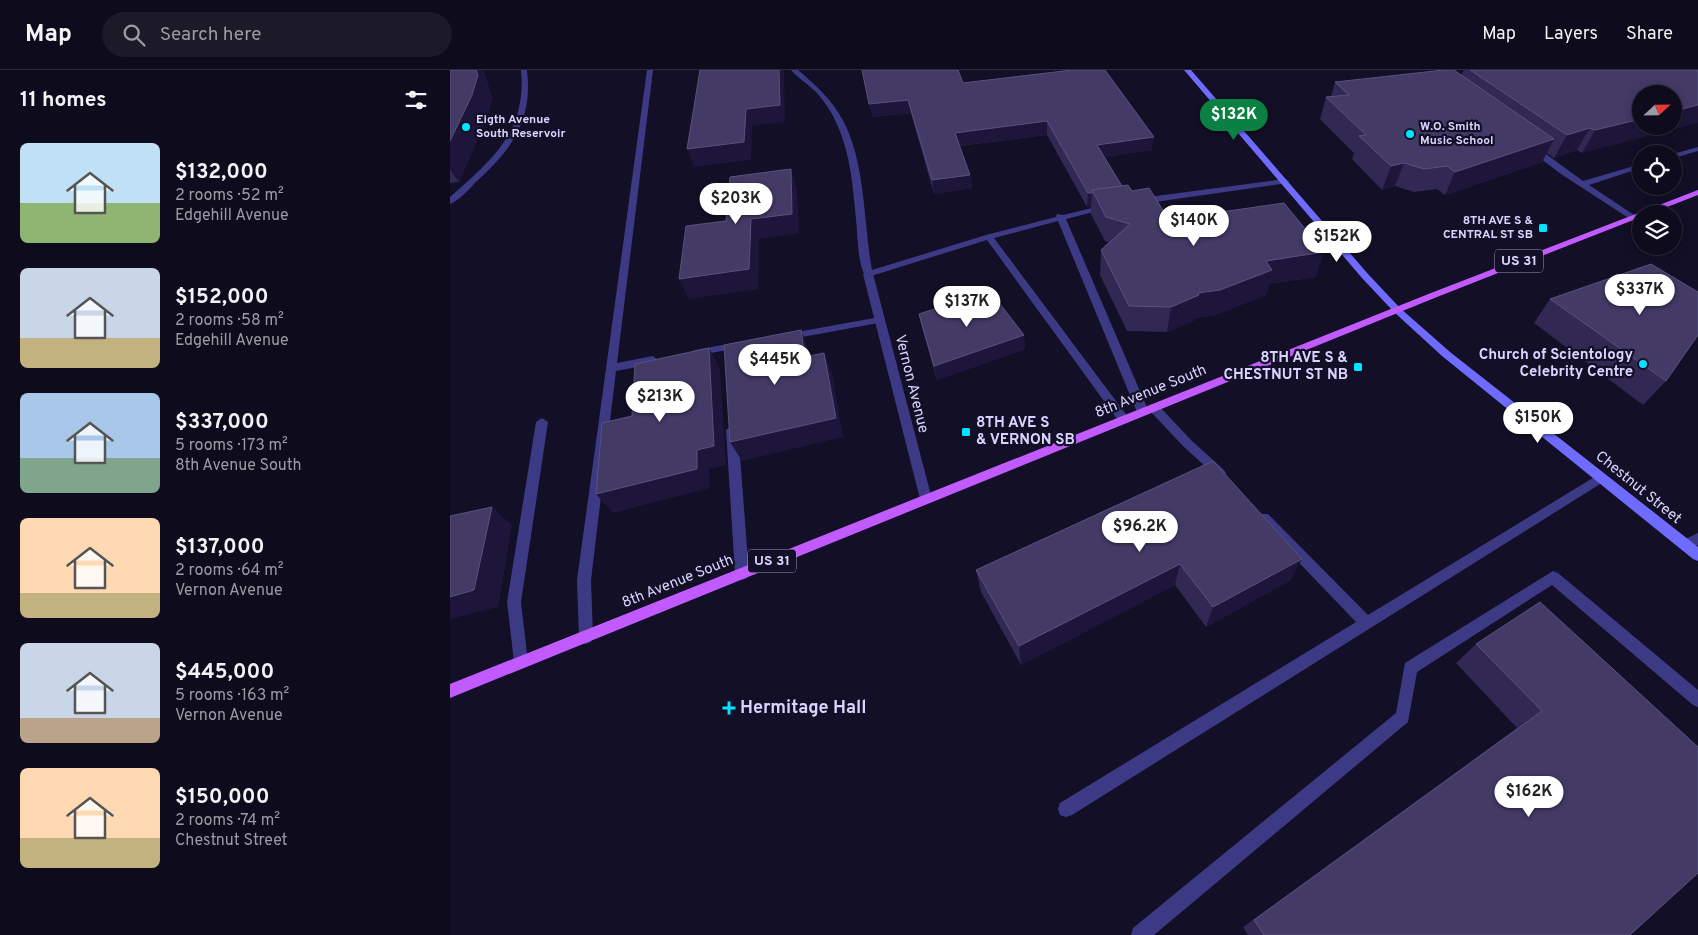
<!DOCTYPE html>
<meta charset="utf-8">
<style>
body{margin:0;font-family:Overpass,sans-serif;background:#1c1929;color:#f1f3f6;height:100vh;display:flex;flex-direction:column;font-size:19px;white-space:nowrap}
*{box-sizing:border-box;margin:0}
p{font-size:16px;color:#9b9ba3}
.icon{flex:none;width:28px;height:28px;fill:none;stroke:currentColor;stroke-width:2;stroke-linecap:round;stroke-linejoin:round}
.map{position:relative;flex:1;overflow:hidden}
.details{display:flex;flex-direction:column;background:#0e0b1c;width:450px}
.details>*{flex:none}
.needle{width:32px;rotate:68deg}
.fabs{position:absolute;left:1182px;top:15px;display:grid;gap:10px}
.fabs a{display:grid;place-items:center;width:50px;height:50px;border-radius:50%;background:#0e0b1c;box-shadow:0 2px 12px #0003,0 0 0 1px #2e2b3b;font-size:25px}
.price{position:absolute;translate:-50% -42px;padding:0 11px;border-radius:18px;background:#fff;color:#222;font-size:16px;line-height:32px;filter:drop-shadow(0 1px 2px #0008)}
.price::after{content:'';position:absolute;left:50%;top:30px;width:15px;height:11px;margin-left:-8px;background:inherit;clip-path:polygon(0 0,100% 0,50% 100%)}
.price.on{background:#0b8043;color:#fff}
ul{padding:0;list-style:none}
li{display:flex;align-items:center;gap:15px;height:125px;padding:0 20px}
li span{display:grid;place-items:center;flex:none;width:140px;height:100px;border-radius:8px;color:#555}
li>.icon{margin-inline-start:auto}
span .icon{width:60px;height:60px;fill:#fffc;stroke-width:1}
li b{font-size:21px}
h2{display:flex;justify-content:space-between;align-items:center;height:60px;padding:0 20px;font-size:21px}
header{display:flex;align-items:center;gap:30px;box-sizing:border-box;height:70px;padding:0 25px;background:#0e0b1c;border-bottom:1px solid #2e2b3b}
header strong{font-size:24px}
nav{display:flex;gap:28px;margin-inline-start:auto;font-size:18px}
.search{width:350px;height:45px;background:#1c1929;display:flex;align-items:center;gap:12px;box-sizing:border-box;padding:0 18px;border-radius:28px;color:#9b9ba3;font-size:19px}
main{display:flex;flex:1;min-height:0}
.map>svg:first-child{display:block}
</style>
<header>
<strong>Map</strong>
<div class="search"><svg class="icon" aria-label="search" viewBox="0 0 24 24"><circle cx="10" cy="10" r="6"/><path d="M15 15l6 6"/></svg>Search here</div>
<nav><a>Map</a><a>Layers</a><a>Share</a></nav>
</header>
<main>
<section class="details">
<h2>11 homes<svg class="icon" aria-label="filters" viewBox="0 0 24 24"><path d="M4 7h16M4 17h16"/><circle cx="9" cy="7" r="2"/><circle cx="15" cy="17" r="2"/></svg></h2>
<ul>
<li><span style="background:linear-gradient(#bfe0f5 60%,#8fb573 0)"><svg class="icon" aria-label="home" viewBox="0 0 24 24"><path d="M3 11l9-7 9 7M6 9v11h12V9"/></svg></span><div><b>$132,000</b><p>2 rooms · 52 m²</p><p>Edgehill Avenue</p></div></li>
<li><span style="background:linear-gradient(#c9d6e8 70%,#c2b280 0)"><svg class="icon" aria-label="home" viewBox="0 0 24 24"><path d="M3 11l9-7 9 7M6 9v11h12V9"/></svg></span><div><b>$152,000</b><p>2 rooms · 58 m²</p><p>Edgehill Avenue</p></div></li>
<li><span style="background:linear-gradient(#a9c7e8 65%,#7fa58c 0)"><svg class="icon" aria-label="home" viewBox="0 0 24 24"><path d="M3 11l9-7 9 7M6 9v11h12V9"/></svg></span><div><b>$337,000</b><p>5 rooms · 173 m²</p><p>8th Avenue South</p></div></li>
<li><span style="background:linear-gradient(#ffd9b3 75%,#c2b280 0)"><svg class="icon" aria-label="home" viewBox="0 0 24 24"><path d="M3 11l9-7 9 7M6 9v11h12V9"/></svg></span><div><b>$137,000</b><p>2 rooms · 64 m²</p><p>Vernon Avenue</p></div></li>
<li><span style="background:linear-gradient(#c9d6e8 75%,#b9a48a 0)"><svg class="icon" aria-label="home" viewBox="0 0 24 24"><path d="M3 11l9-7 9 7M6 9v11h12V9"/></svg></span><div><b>$445,000</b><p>5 rooms · 163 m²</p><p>Vernon Avenue</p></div></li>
<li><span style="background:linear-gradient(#ffd9b3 70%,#c2b280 0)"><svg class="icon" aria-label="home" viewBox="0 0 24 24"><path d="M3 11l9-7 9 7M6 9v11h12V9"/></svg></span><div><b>$150,000</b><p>2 rooms · 74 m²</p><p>Chestnut Street</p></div></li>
</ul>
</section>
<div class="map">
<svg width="1248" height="865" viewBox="0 0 1248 865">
<rect width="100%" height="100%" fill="#130f26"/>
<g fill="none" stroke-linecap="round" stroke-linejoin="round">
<g fill="#3d3a85" fill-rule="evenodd">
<path d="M 71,0 L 77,0 C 83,50 62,79 27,111 C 19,119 10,130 0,134 L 0,127 C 42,90 77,61 71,0 Z"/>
<path d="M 197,0 L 203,0 L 167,293 L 203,286 L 208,290 L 203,294 L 166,301 L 141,510 L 143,567 L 141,572 L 136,574 L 131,572 L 129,567 L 127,510 Z"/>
<path d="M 341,0 L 348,0 C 363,13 377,25 388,42 C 416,84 413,151 422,200 L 536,165 L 606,147 L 607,144 L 613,145 L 659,134 L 659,138 L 616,149 L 699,342 L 697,345 L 689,345 L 687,342 L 608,151 L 544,168 L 678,347 L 680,350 L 678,353 L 670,353 L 537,170 L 421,206 L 415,206 C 407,190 408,167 406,149 C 402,104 398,58 367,23 C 359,15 348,8 341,0 Z"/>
<path d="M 1079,76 L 1085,76 L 1133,111 L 1191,94 L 1191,98 L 1139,115 L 1187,147 L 1180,149 L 1111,104 L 1079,80 Z"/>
<path d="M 1248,77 L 1248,81 L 1224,88 L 1223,84 Z"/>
<path d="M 835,109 L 839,111 L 838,113 L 691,134 L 687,131 L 691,128 Z"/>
<path d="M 430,247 L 435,250 L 434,252 L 336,270 L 331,267 L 336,264 Z"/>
<path d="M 289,272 L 294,275 L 293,277 L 245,286 L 240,283 L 245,280 Z"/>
<path d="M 704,334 L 708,335 L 742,371 L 774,400 L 776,403 L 774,406 L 766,406 L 734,377 L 700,341 L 698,338 L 700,335 Z"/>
<path d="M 92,348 L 98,352 L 71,532 L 78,592 L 76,597 L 71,599 L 66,597 L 64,592 L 57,532 L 86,352 Z"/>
<path d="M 282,356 L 288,360 L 299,504 L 297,508 L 292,510 L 287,508 L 285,504 L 276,360 Z"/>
<path d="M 1151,403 L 1157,408 L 1155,411 L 622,745 L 616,747 L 610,745 L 608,739 L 610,733 L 906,552 L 810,452 L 808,448 L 810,444 L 818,444 L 918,545 Z"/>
<path d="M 1248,463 L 1248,475 L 1236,480 L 1231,479 L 1229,475 L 1231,471 Z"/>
<path d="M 1103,501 L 1108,503 L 1248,620 L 1248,637 L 1243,635 L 1102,515 L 967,602 L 958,652 L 704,865 L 681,865 L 683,858 L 946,643 L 955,593 Z"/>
</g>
<path fill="#3d3a85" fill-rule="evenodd" d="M 418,201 L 423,204 L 482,429 L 480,433 L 472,433 L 470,429 L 413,204 Z"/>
<path fill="#6f6bff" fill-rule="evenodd" d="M 734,0 L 741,0 L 918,204 L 950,238 L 1000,282 L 1248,477 L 1248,491 L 1243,489 L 992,286 L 944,242 L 912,208 Z"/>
<path fill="#c25bff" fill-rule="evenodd" d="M 1248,120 L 1248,125 L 1199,144 L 1191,144 L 1191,147 L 987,227 L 0,628 L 0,614 L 981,223 Z"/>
</g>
<g fill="#312854">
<path d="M 0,0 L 34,2 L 42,28 L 37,47 L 9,112 L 0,113 Z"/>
<path d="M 508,0 L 513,13 L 702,80 L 654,87 L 672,116 L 682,121 L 716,145 L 754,143 L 866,207 L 819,214 L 816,225 L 765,245 L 745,248 L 745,250 L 717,262 L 677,261 L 650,205 L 651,180 L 659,172 L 655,171 L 641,144 L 641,136 L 637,137 L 597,65 L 509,76 L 520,105 L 522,118 L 484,124 L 461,43 L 422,47 Z"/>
<path d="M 1014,0 L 1248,0 L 1132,83 L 1127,80 L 1104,88 L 1097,83 L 1092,92 L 995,125 L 987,119 L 964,122 L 945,116 L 932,120 L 902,89 L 904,83 L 870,49 L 876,27 L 881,27 L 885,12 L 1011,5 Z"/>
<path d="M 1100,229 L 1216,311 L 1193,335 L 1084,253 Z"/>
<path d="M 469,244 L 574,265 L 575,279 L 487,310 L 472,258 Z"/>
<path d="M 763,391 L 841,510 L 756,557 L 725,515 L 571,595 L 531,522 L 526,500 Z"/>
<path d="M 1090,532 L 1180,865 L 798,865 L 793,857 L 1067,658 L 1006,593 L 1026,574 Z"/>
</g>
<g fill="#1d163a">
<path d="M 26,0 L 33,0 L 34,2 L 42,28 L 37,47 L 9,112 L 0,100 L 0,71 Z"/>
<path d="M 329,0 L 334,0 L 335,52 L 302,56 L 301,90 L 244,97 L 237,79 L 296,39 Z"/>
<path d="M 458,30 L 461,43 L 422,47 L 419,34 Z"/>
<path d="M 1248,35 L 1248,53 L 1132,83 L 1145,60 L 1191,49 L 1191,56 L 1224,56 L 1224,41 Z"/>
<path d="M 597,51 L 597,65 L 507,76 L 505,63 Z"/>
<path d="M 1140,58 L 1127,80 L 1104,88 L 1117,65 Z"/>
<path d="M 704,67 L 702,80 L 646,88 L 647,75 Z"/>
<path d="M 1104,69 L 1092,92 L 995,125 L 1005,102 Z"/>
<path d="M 954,93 L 945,116 L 932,120 L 941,96 Z"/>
<path d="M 341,99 L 347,119 L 349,163 L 309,169 L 308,219 L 239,229 L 229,209 L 301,149 Z"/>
<path d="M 520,105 L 522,118 L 484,124 L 482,110 Z"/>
<path d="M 638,123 L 642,123 L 641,136 L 637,137 Z"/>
<path d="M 874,182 L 866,207 L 819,214 L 816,225 L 765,245 L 745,248 L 745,250 L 717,262 L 721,237 L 816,191 Z"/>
<path d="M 351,260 L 359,280 L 363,307 L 355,287 Z"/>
<path d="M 574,265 L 575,279 L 487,310 L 484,296 Z"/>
<path d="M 259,278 L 270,298 L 276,395 L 259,399 L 260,418 L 163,443 L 146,424 L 247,380 Z"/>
<path d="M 374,283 L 382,303 L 393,367 L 292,391 L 280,372 Z"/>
<path d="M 42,437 L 62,455 L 48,537 L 0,549 L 0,527 Z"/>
<path d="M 852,489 L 841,510 L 756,557 L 763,537 Z"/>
<path d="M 730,494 L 725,515 L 571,595 L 569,576 Z"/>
</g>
<g fill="#433a66" stroke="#5a527e">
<path d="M 0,0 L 26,0 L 28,5 L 22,25 L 0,71 Z"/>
<path d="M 250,0 L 329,0 L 330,35 L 296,39 L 294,72 L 237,79 Z"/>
<path d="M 412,0 L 508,0 L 513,13 L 622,0 L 655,0 L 704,67 L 647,75 L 672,116 L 642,120 L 642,123 L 638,123 L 597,51 L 505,63 L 520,105 L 482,110 L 458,30 L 419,34 Z"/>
<path d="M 994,0 L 1004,0 L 1104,69 L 1005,102 L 997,96 L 974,99 L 954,93 L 941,96 L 909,66 L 916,65 L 876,27 L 899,25 L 885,12 Z"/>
<path d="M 1020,0 L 1248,0 L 1248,35 L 1224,41 L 1224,24 L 1191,24 L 1191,49 L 1145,60 L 1140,58 L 1117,65 Z"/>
<path d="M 341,99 L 342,144 L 301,149 L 299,199 L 229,209 L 236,156 L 276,151 L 280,107 Z"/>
<path d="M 678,115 L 682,121 L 699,118 L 716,145 L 752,140 L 754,143 L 778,141 L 834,133 L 874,182 L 816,191 L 822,200 L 770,220 L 748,223 L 749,225 L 721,237 L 679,236 L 651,180 L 680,154 L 656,147 L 642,120 Z"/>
<path d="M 1201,194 L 1248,222 L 1248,265 L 1216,311 L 1100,229 Z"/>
<path d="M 540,221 L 574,265 L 484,296 L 469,244 Z"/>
<path d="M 351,260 L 355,287 L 374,283 L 386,348 L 280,372 L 274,275 Z"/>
<path d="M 259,278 L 264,376 L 247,380 L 247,399 L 146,424 L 152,353 L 182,346 L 185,294 Z"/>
<path d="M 763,391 L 852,489 L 763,537 L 730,494 L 569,576 L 526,500 Z"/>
<path d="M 42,437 L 24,520 L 0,527 L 0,446 Z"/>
<path d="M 1090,532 L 1248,677 L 1248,803 L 1180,865 L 814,865 L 804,850 L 1092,641 L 1026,574 Z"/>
</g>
<g fill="#00e5ff" stroke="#130f26" stroke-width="2">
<circle cx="16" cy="57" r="5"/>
<circle cx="960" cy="64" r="5"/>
<rect x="1088" y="153" width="10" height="10" rx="2.5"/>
<circle cx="1193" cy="294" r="5"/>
<rect x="903" y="292" width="10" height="10" rx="2.5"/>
<rect x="511" y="357" width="10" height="10" rx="2.5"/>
<path d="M276.5 630.5h5v5h5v5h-5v5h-5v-5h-5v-5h5z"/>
</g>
<g text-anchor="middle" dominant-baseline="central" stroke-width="4.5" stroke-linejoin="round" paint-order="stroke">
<g font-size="12" font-weight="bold" fill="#d9d4ff" stroke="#130f26" text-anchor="start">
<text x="26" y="50">Eigth Avenue<tspan x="26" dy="14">South Reservoir</tspan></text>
<text x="970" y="57">W.O. Smith<tspan x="970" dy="14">Music School</tspan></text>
<text x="1083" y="151" text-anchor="end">8TH AVE S &amp;<tspan x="1083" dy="14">CENTRAL ST SB</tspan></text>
</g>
<g fill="#130f26" stroke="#9e99be" stroke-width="1">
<rect x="1045" y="179.5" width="48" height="23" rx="4"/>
<rect x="298" y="479.5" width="48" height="23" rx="4"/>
</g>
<g font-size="14" font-weight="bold" fill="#d9d4ff">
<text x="1069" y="191">US 31</text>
<text x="322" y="491">US 31</text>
</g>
<g font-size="15" font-weight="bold" fill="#d9d4ff" stroke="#130f26" text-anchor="end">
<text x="1183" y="285">Church of Scientology<tspan x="1183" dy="17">Celebrity Centre</tspan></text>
<text x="898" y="288">8TH AVE S &amp;<tspan x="898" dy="17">CHESTNUT ST NB</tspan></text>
<text x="526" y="353" text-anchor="start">8TH AVE S<tspan x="526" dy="17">&amp; VERNON SB</tspan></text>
</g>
<g font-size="15" fill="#d9d4ff" stroke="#130f26">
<text transform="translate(461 314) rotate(76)">Vernon Avenue</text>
<text transform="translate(701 322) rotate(-22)">8th Avenue South</text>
<text transform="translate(1188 418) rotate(39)">Chestnut Street</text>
<text transform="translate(228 512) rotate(-22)">8th Avenue South</text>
</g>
<g font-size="18" font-weight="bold" fill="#d9d4ff" stroke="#130f26" text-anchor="start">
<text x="290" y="638">Hermitage Hall</text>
</g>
</g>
</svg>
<div class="fabs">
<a><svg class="needle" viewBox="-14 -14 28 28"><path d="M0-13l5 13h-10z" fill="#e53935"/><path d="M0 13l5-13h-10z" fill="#9b9ba3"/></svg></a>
<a><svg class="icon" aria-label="locate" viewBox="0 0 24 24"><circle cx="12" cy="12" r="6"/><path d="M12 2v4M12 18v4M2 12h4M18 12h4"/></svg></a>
<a><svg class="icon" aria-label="layers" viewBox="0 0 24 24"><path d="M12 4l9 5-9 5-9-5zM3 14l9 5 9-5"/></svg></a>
</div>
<b class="price on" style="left:784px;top:71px">$132K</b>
<b class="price" style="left:286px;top:155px">$203K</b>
<b class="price" style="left:744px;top:177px">$140K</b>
<b class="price" style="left:887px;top:193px">$152K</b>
<b class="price" style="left:1190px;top:246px">$337K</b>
<b class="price" style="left:517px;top:258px">$137K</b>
<b class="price" style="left:325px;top:316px">$445K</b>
<b class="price" style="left:210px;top:353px">$213K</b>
<b class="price" style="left:1088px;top:374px">$150K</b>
<b class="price" style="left:690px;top:483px">$96.2K</b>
<b class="price" style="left:1079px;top:748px">$162K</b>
</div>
</main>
